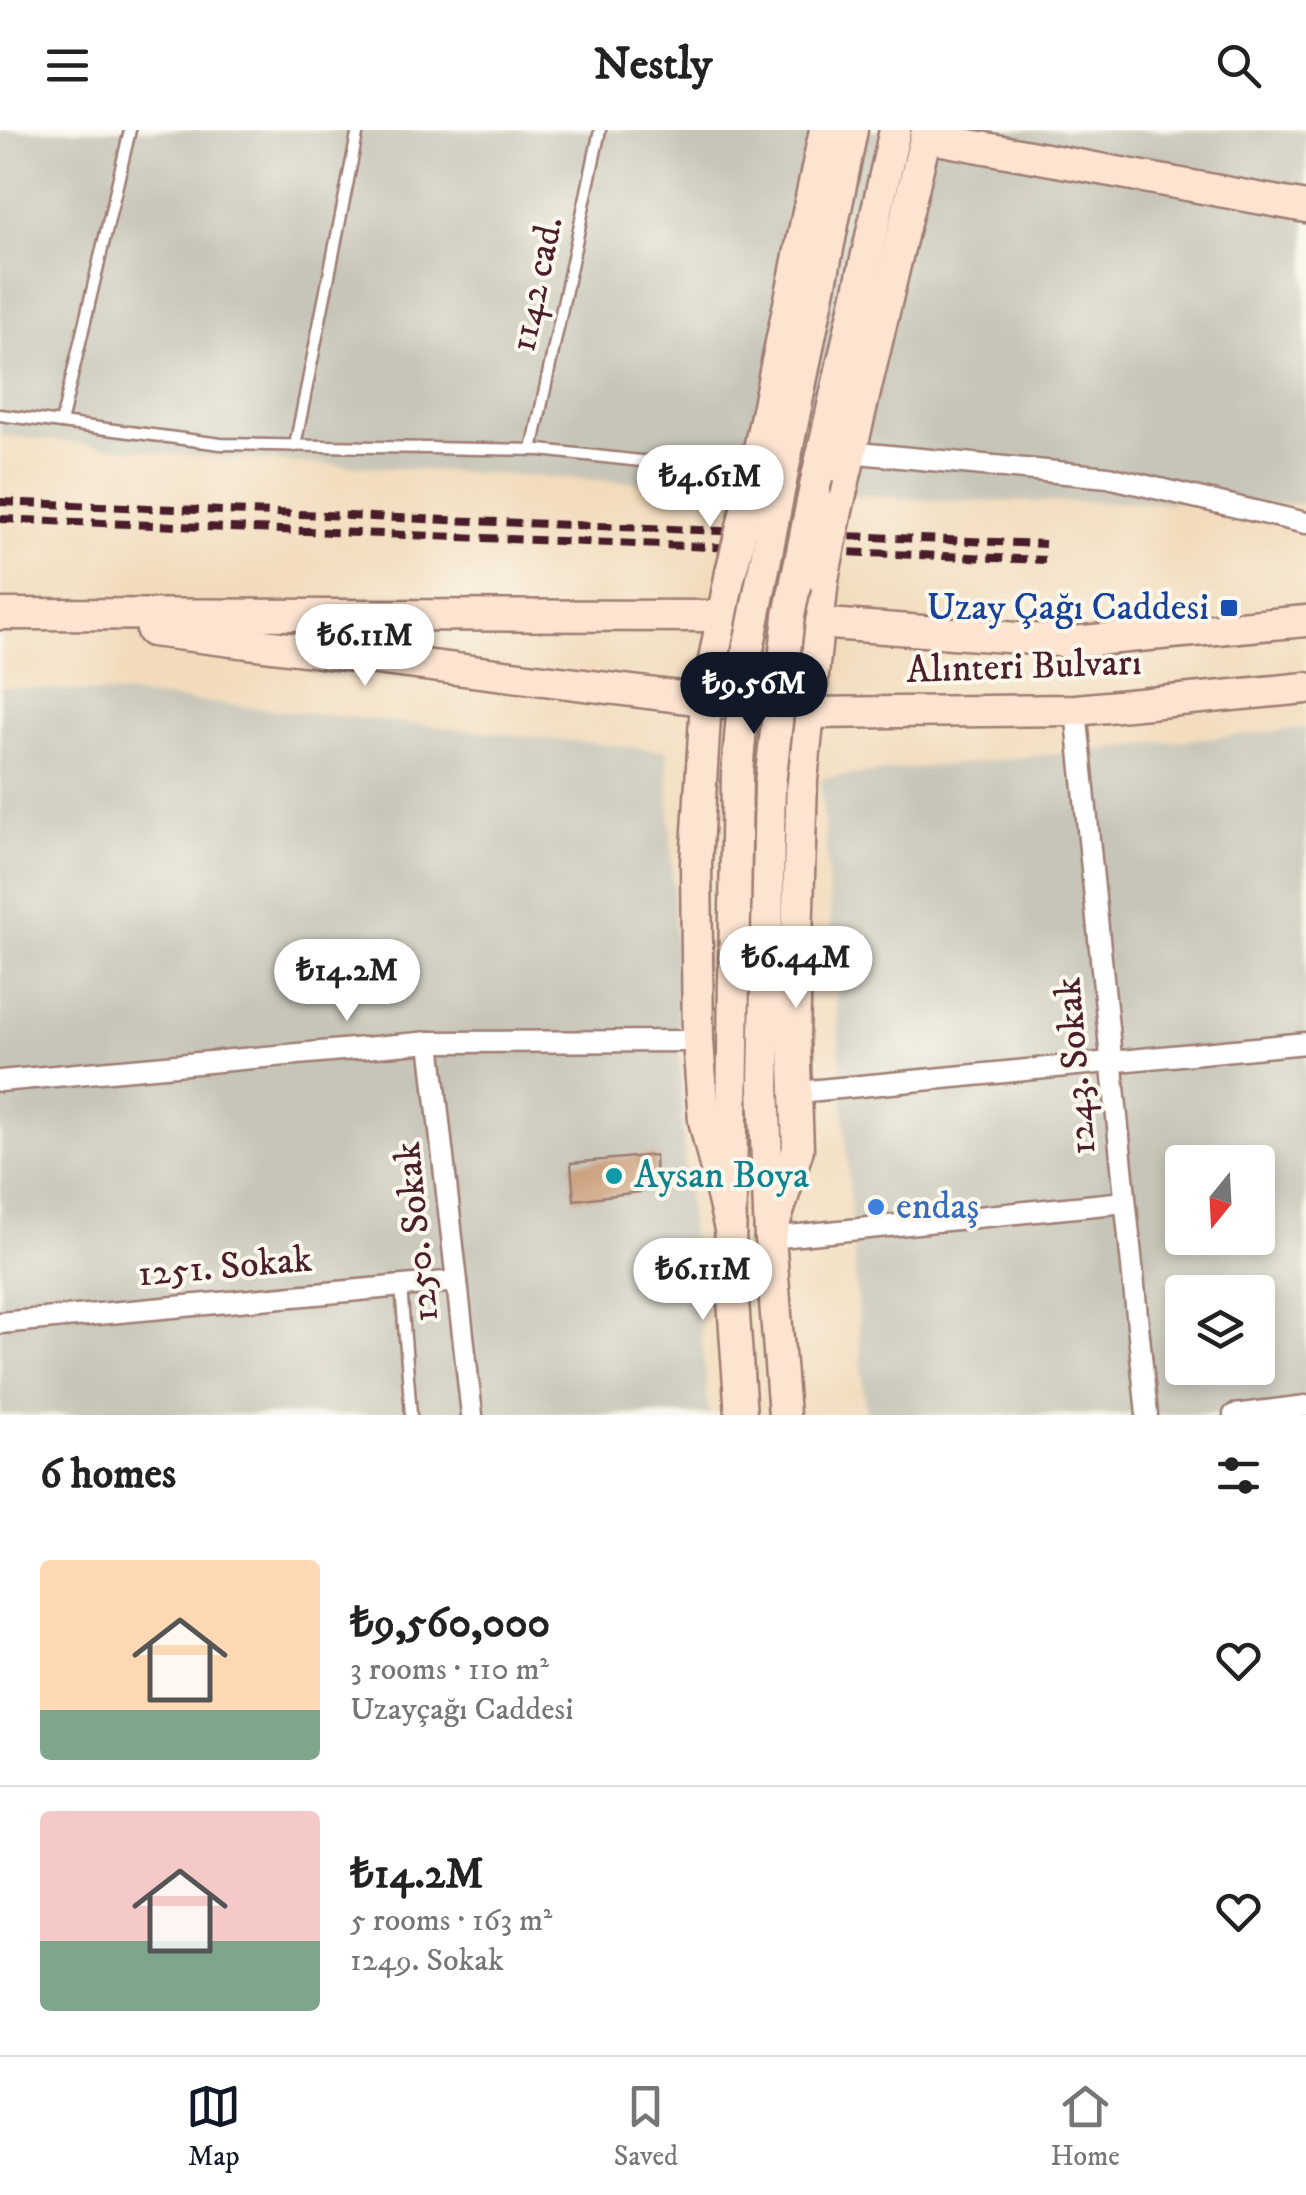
<!DOCTYPE html>
<meta charset="utf-8">
<style>
body{margin:0;font-family:"IM FELL DW Pica",serif;background:#f6f6f6;color:#222;height:100vh;display:flex;flex-direction:column;font-size:38px;white-space:nowrap}
*{box-sizing:border-box;margin:0}
p{font-size:32px;color:#767676}
.icon{flex:none;width:55px;height:55px;fill:none;stroke:currentColor;stroke-width:2;stroke-linecap:round;stroke-linejoin:round}
.map{position:relative;height:1285px;overflow:hidden}
.side{display:flex;flex-direction:column;background:#fff;flex:1}
.side>*{flex:none}
.needle{width:65px;rotate:198deg}
.buttons{position:absolute;left:1165px;top:1015px;display:grid;gap:20px}
.buttons a{display:grid;place-items:center;width:110px;height:110px;border-radius:10px;background:#fff;box-shadow:0 5px 15px #0003;font-size:50px}
.price{position:absolute;translate:-50% -85px;padding:0 22px;border-radius:35px;background:#fff;color:#222;font-size:32px;line-height:65px;filter:drop-shadow(0 2px 5px #0008)}
.price::after{content:'';position:absolute;left:50%;top:60px;width:30px;height:22px;margin-left:-15px;background:inherit;clip-path:polygon(0 0,100% 0,50% 100%)}
.price.current{background:#111827;color:#fff}
ul{padding:0;list-style:none}
li{display:flex;align-items:center;gap:30px;height:250px;padding:0 40px}
li+li{border-top:2px solid #e0e0e0}
li span{display:grid;place-items:center;flex:none;width:280px;height:200px;border-radius:10px;color:#555}
li>.icon{margin-inline-start:auto}
span .icon{width:120px;height:120px;fill:#fffc;stroke-width:1}
li b{font-size:42px}
h2{display:flex;justify-content:space-between;align-items:center;height:120px;padding:0 40px;font-size:42px}
header{display:flex;justify-content:space-between;align-items:center;height:130px;padding:0 40px;background:#fff;font-size:45px;font-weight:700}
.menu{display:flex;justify-content:space-around;align-items:center;height:140px;border-top:2px solid #e0e0e0;background:#fff;font-size:28px;color:#767676}
.menu a{display:grid;justify-items:center;gap:5px}
.menu .current{color:#111827}
.map>svg:first-child{display:block}
</style>
<header><svg class="icon" aria-label="menu" viewBox="0 0 24 24"><path d="M4 6h16M4 12h16M4 18h16"/></svg>Nestly<svg class="icon" aria-label="search" viewBox="0 0 24 24"><circle cx="10" cy="10" r="6"/><path d="M15 15l6 6"/></svg></header>
<div class="map">
<svg width="1306" height="1285" viewBox="0 0 1306 1285">
<rect width="100%" height="100%" fill="#fbf7ec"/>
<filter id="ink" filterUnits="userSpaceOnUse"><feTurbulence type="fractalNoise" baseFrequency=".01" numOctaves="2"/><feDisplacementMap in="SourceGraphic" scale="20" xChannelSelector="R" yChannelSelector="G"/><feConvolveMatrix kernelMatrix="1 2 1 2 8 2 1 2 1" color-interpolation-filters="sRGB"/></filter>
<filter id="wash" filterUnits="userSpaceOnUse"><feTurbulence type="fractalNoise" baseFrequency=".0048" numOctaves="4" result="noise"/><feDisplacementMap in="SourceGraphic" scale="40" xChannelSelector="R" yChannelSelector="G"/><feGaussianBlur stdDeviation="2.25" result="paint"/><feColorMatrix in="noise" values="0 0 0 0 0 0 0 0 0 0 0 0 0 0 0 0 0 1.4 0 .05"/><feComposite in="paint" operator="in"/></filter>
<g filter="url(#wash)">
<rect width="100%" height="100%" fill="#f2dbbb"/>
<g fill="#c7c5b8" fill-rule="evenodd">
<path d="M 0,0 L 1306,0 L 1306,374 L 956,371 L 203,327 L 0,305 Z"/>
<path d="M 0,557 L 125,564 L 667,621 L 685,1043 L 709,1285 L 0,1285 Z"/>
<path d="M 1306,598 L 1306,1285 L 865,1285 L 821,648 ZM 1182,1032 L 1258,1032 L 1258,1108 L 1182,1108 ZM 1182,1162 L 1258,1162 L 1258,1238 L 1182,1238 Z"/>
</g>
<g id="blocks">
<path fill="#cb9d79" d="M 655,1025 L 656,1060 L 574,1070 L 571,1033 Z"/>
</g>
</g>
<g filter="url(#ink)">
<use href="#blocks" fill-opacity="0" stroke="#9e7d73" stroke-width="2.5"/>
<g fill="none" stroke-linecap="round" stroke-linejoin="round">
<g stroke="#9e7d73" stroke-width="15">
<g id="service">
<path d="M 0,285 L 221,314 L 540,320 L 751,343"/>
<path d="M 61,293 L 130,0"/>
<path d="M 295,316 L 358,0"/>
<path d="M 532,320 L 600,0"/>
<path d="M 401,1156 L 411,1285"/>
</g>
</g>
<g stroke="#9e7d73" stroke-width="25">
<g id="minor">
<path d="M 848,322 L 1108,347 L 1306,393"/>
<path d="M 1076,580 L 1147,1285"/>
<path d="M 430,912 L 472,1285"/>
<path d="M 0,951 L 430,912 L 698,911"/>
<path d="M 798,962 L 1306,913"/>
<path d="M 770,1108 L 1125,1072"/>
<path d="M 0,1193 L 457,1151"/>
<path d="M 1234,1285 L 1306,1276"/>
</g>
</g>
<g stroke="#9e7d73" stroke-width="35">
<g id="secondary">
<path d="M 926,7 L 1306,77"/>
<path d="M 785,331 L 852,0"/>
<path d="M 817,347 L 895,0"/>
<path d="M 748,372 L 825,0"/>
<path d="M 838,376 L 927,0"/>
<path d="M 0,484 L 721,486 L 1072,512 L 1306,491"/>
<path d="M 152,501 L 808,583 L 1076,580 L 1306,558"/>
<path d="M 737,644 L 730,1128 L 741,1285"/>
<path d="M 770,654 L 764,955 L 770,1108 L 784,1285"/>
<path d="M 730,1099 L 704,990 L 698,911 L 696,734 L 706,571 L 731,442"/>
<path d="M 770,1108 L 798,1019 L 794,906 L 802,650 L 823,449"/>
</g>
</g>
<use href="#service" stroke="#fff" stroke-width="10"/>
<use href="#minor" stroke="#fff" stroke-width="20"/>
<use href="#secondary" stroke="#fde4d1" stroke-width="30"/>
<g stroke="#4a1f2b" stroke-width="8" stroke-dasharray="15 8" stroke-linecap="butt">
<path d="M 0,372 L 1045,414"/>
<path d="M 0,389 L 1045,430"/>
</g>
<g stroke="#9e7d73" stroke-width="35" stroke-linecap="butt">
<g id="secondary-bridge">
<path d="M 731,442 L 748,372"/>
<path d="M 823,449 L 838,376"/>
<path d="M 737,644 L 747,525 L 785,331"/>
<path d="M 770,654 L 789,486 L 817,347"/>
</g>
</g>
<use href="#secondary-bridge" stroke="#fde4d1" stroke-width="30"/>
</g>
</g>
<rect fill="#1a4fb4" stroke="#fbf7ec" stroke-width="4" x="1219" y="468" width="20" height="20" rx="5"/>
<circle fill="#0f9aa8" stroke="#fbf7ec" stroke-width="4" cx="614" cy="1046" r="10"/>
<circle fill="#3f7fe0" stroke="#fbf7ec" stroke-width="4" cx="876" cy="1077" r="10"/>
<g text-anchor="middle" dominant-baseline="central" stroke-width="8" stroke-linejoin="round" paint-order="stroke">
<g font-size="38" fill="#4a1f2b" stroke="#fbf7ec">
<text transform="translate(537 154) rotate(-78)">1142 cad.</text>
<text transform="translate(1024 537) rotate(-2)">Alınteri Bulvarı</text>
<text transform="translate(1076 936) rotate(-95)">1243. Sokak</text>
<text transform="translate(417 1102) rotate(-96)">1250. Sokak</text>
<text transform="translate(225 1137) rotate(-5)">1251. Sokak</text>
</g>
<g font-size="38" fill="#164399" stroke="#fbf7ec" text-anchor="end">
<text x="1209" y="478">Uzay Çağı Caddesi</text>
</g>
<g font-size="38" fill="#0d838f" stroke="#fbf7ec" text-anchor="start">
<text x="634" y="1046">Aysan Boya</text>
</g>
<g font-size="38" fill="#366cbe" stroke="#fbf7ec" text-anchor="start">
<text x="896" y="1077">endaş</text>
</g>
</g>
</svg>
<div class="buttons">
<a><svg class="needle" viewBox="-14 -14 28 28"><path d="M0-13l5 13h-10z" fill="#e53935"/><path d="M0 13l5-13h-10z" fill="#767676"/></svg></a>
<a><svg class="icon" aria-label="layers" viewBox="0 0 24 24"><path d="M12 4l9 5-9 5-9-5zM3 14l9 5 9-5"/></svg></a>
</div>
<b class="price" style="left:710px;top:400px">₺4.61M</b>
<b class="price" style="left:365px;top:559px">₺6.11M</b>
<b class="price current" style="left:754px;top:607px">₺9.56M</b>
<b class="price" style="left:796px;top:881px">₺6.44M</b>
<b class="price" style="left:347px;top:894px">₺14.2M</b>
<b class="price" style="left:703px;top:1193px">₺6.11M</b>
</div>
<section class="side">
<h2>6 homes<svg class="icon" aria-label="filters" viewBox="0 0 24 24"><path d="M4 7h16M4 17h16"/><circle cx="9" cy="7" r="2"/><circle cx="15" cy="17" r="2"/></svg></h2>
<ul>
<li><span style="background:linear-gradient(#ffd9b3 75%,#7fa58c 0)"><svg class="icon" aria-label="home" viewBox="0 0 24 24"><path d="M3 11l9-7 9 7M6 9v11h12V9"/></svg></span><div><b>₺9,560,000</b><p>3 rooms · 110 m²</p><p>Uzayçağı Caddesi</p></div><svg class="icon" aria-label="heart" viewBox="0 0 24 24"><path d="M12 20l-8-8c-3-5 5-10 8-4 3-6 11-1 8 4z"/></svg></li>
<li><span style="background:linear-gradient(#f6c9c9 65%,#7fa58c 0)"><svg class="icon" aria-label="home" viewBox="0 0 24 24"><path d="M3 11l9-7 9 7M6 9v11h12V9"/></svg></span><div><b>₺14.2M</b><p>5 rooms · 163 m²</p><p>1249. Sokak</p></div><svg class="icon" aria-label="heart" viewBox="0 0 24 24"><path d="M12 20l-8-8c-3-5 5-10 8-4 3-6 11-1 8 4z"/></svg></li>
</ul>
</section>
<nav class="menu">
<a class="current"><svg class="icon" aria-label="map" viewBox="0 0 24 24"><path d="M3 6l6-2 6 2 6-2v14l-6 2-6-2-6 2zM9 4v14M15 6v14"/></svg>Map</a>
<a><svg class="icon" aria-label="saved" viewBox="0 0 24 24"><path d="M7 4h10v16l-5-4-5 4z"/></svg>Saved</a>
<a><svg class="icon" aria-label="home" viewBox="0 0 24 24"><path d="M3 11l9-7 9 7M6 9v11h12V9"/></svg>Home</a>
</nav>
